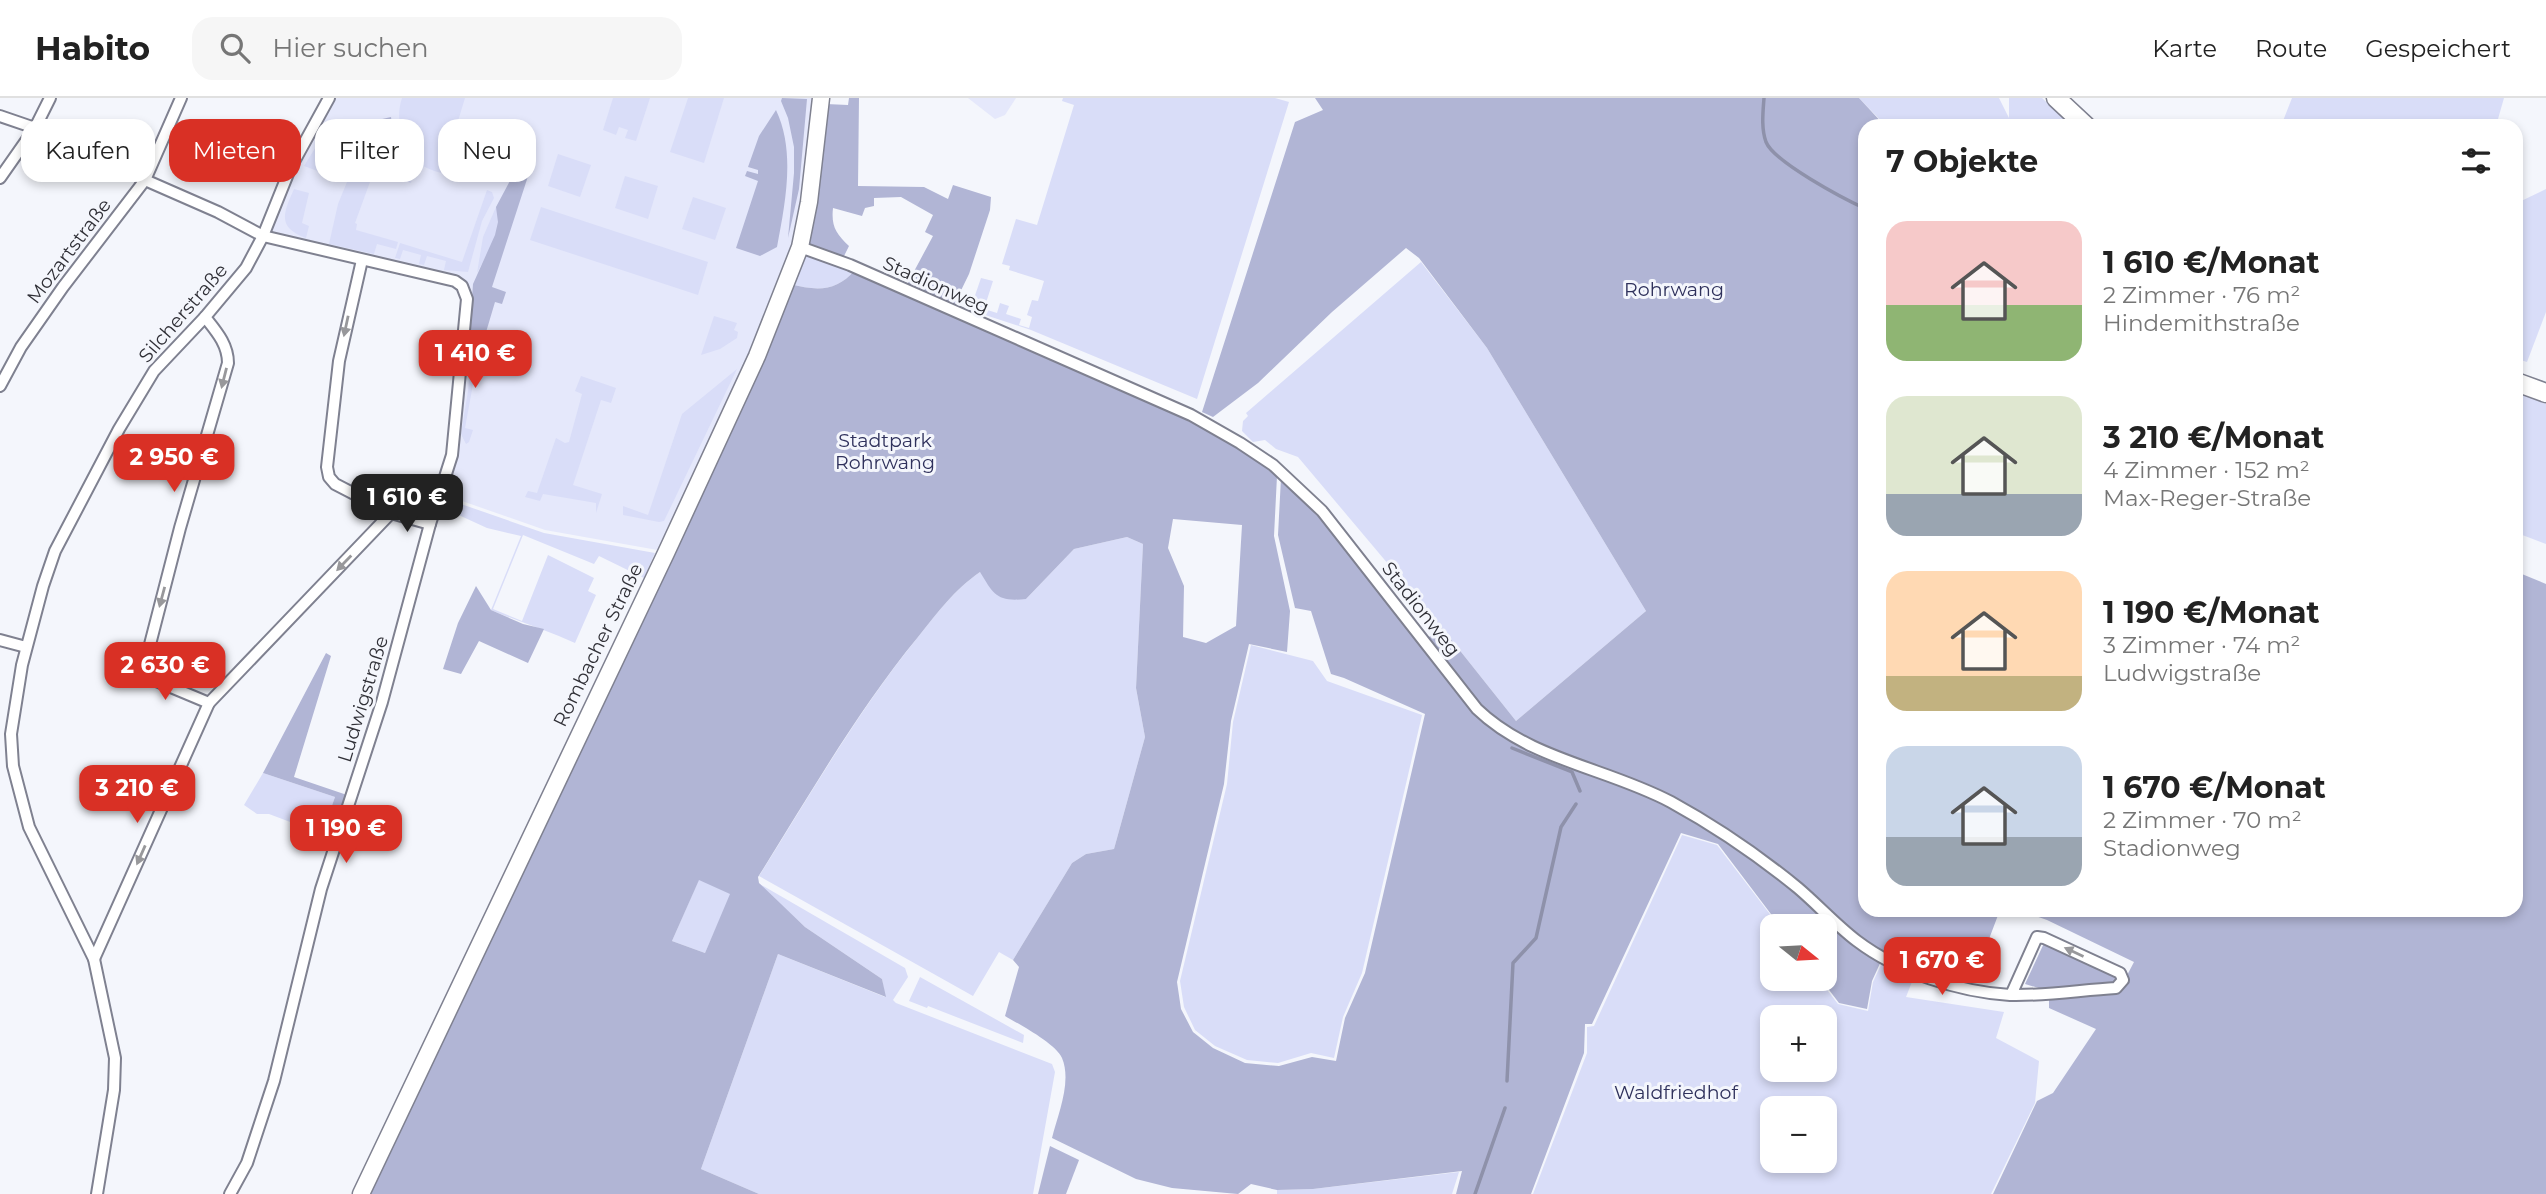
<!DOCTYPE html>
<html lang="de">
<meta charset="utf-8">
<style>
body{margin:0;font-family:Montserrat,sans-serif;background:#f6f6f6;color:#222;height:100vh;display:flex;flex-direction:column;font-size:26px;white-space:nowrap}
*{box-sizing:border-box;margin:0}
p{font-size:23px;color:#767676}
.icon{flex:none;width:38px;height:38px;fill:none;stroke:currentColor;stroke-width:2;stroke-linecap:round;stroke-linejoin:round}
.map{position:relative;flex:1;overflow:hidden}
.sheet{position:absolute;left:1858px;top:21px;width:665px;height:798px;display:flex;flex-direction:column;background:#fff;border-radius:21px;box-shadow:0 4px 10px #0003}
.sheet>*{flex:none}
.guide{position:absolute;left:21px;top:21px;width:665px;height:63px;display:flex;gap:14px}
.needle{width:46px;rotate:108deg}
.controls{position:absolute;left:1760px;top:816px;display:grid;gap:14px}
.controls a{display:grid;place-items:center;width:77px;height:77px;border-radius:14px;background:#fff;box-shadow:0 4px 10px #0003;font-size:35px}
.price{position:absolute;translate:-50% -60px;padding:0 16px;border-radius:14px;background:#d93025;color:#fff;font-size:23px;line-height:46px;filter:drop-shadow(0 2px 4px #0008)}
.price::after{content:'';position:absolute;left:50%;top:42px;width:21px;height:16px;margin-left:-10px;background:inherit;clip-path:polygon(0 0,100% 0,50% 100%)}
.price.current{background:#222;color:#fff}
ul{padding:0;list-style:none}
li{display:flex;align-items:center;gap:21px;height:175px;padding:0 28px}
li span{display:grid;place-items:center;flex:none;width:196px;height:140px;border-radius:21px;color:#555}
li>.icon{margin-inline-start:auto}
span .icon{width:84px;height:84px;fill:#fffc;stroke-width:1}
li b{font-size:30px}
h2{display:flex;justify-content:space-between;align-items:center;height:84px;padding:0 28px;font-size:30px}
.tag{padding:0 24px;border-radius:21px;background:#fff;box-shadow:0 4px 10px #0003;font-size:24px;line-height:63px}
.tag.current{background:#d93025;color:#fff}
header{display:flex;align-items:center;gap:42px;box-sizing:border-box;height:98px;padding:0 35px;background:#fff;border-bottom:2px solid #e0e0e0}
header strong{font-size:33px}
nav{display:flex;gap:38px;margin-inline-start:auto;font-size:24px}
.search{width:490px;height:63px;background:#f6f6f6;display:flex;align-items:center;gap:18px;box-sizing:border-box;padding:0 24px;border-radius:21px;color:#767676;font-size:26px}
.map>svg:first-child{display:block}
</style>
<header>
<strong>Habito</strong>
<div class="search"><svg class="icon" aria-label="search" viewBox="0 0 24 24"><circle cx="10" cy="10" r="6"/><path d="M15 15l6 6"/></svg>Hier suchen</div>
<nav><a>Karte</a><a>Route</a><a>Gespeichert</a></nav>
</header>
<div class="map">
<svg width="2546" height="1096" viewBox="0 0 2546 1096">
<rect width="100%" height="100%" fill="#f4f6fc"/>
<g fill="#e5e8fb">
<path d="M 336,0 L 818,0 L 796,151 L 663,453 L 545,432 L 442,396 L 466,253 L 468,186 L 456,179 L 423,170 L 268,136 L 299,59 L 322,20 Z"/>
<path d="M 968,0 L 1016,0 L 1005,17 L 995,21 Z"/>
</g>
<g fill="#d9ddf8" fill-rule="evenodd">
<path d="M 402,0 L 465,0 L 458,23 L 517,42 L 501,82 C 489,86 475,82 463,79 C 450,77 436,75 425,69 C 403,56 394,23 402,0 Z"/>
<path d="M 613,0 L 650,0 L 636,43 L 625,40 L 628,32 L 619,29 L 616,37 L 603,32 Z"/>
<path d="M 688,0 L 724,0 L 704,65 L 670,54 Z"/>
<path d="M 1063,0 L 1275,0 L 1289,4 L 1197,301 L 1031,232 L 970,212 L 981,180 L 993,183 L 984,211 L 997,215 L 1000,205 L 1009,208 L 1006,216 L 1021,221 L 1019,227 L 1029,230 L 1032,219 L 1027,217 L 1032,202 L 1038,203 L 1044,183 L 1009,172 L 1010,168 L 1002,166 L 1016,121 L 1037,127 L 1074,7 L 1062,3 Z"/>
<path d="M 1859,0 L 1999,0 L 2009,20 L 2009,0 L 2042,0 L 2072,28 L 1886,28 Z"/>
<path d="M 2292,0 L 2504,0 L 2496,28 L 2281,28 Z"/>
<path d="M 356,27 L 353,32 L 336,45 L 365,68 L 404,58 L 415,70 L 411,85 L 374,73 L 355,125 L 357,126 L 356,132 L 398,144 L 396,151 L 377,146 L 374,156 L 329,146 L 338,106 L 347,84 L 304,68 L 322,39 Z"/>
<path d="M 558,56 L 591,67 L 580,99 L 548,88 Z"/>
<path d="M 625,78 L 658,88 L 648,121 L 615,110 Z"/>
<path d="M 294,91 L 309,95 L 302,125 L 309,128 L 306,140 C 276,129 284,114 294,91 Z"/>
<path d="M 2546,91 L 2546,214 L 2527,264 L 2517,261 L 2517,105 Z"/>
<path d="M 487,92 L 492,94 L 494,100 L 482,123 L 468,174 L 444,172 L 446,163 L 427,158 L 424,167 L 419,166 L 421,157 L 403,152 L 400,161 L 395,160 L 400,145 L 462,164 Z"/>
<path d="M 693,99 L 726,110 L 715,142 L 682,131 Z"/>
<path d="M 496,109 C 505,130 486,157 477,175 L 483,139 Z"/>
<path d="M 541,109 L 708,164 L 698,197 L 530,142 Z"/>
<path d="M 802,153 L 855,172 C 836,194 817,193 790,186 Z"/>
<path d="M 1421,164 L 1487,250 L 1646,513 L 1516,623 L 1442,530 L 1298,359 L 1276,351 L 1265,342 L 1253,344 L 1242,333 L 1243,323 L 1248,318 L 1246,315 Z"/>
<path d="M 714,218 L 737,225 L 734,232 L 738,234 L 737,240 L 720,251 L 701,257 Z"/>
<path d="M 472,247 L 480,248 L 478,262 L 486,264 L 485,271 L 476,270 L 465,330 L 473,332 L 469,344 L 466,346 L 461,336 L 468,293 Z"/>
<path d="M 737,271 L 664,423 L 659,424 L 623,417 L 623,408 L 648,417 L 682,316 Z"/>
<path d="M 581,278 L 616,290 L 611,305 L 601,302 L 573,387 L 602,396 L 596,415 L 596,405 L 543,396 L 540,403 L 525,399 L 528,393 L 537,395 L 556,340 L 565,345 L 569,344 L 582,296 L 575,293 Z"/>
<path d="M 2517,294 L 2546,306 L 2546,446 L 2517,435 Z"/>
<path d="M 441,399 L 544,435 L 655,455 L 644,480 L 599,458 L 594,466 L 523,437 L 493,511 L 522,523 L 548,457 L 594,480 L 588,493 L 596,497 L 575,545 C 547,532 519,524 491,512 L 521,438 L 487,430 L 439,408 Z"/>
<path d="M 1127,439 L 1143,446 L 1136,590 L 1145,639 L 1114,751 L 1086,756 L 1072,765 L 1013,862 L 999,854 L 973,898 L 759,778 C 810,697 858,613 918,539 C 939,513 953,493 980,474 L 1026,501 L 1074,451 Z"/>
<path d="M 1251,547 L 1313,563 L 1327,583 L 1422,617 L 1362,875 L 1343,919 L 1334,960 L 1311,955 L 1278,965 L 1247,962 L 1215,948 L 1195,932 L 1184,909 L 1180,883 L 1227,686 L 1233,624 Z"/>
<path d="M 263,675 L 335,699 L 322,736 L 269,716 L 257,716 L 244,707 Z"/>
<path d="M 1682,737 L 1717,747 L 1779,828 L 1773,828 L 1773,880 L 1818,880 L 1838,906 L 1868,913 L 1873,884 L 1885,858 L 1917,871 L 1906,899 L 2004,914 L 1996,940 L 2039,963 L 2035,1005 L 1991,1096 L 1533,1096 L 1587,955 L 1587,929 L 1594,928 ZM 1773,919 L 1825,919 L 1825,971 L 1773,971 ZM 1773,1010 L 1825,1010 L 1825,1062 L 1773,1062 Z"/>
<path d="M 699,781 L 731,796 L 705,855 L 672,843 Z"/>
<path d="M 758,785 L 905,870 L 908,879 L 893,902 L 896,905 L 1052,966 L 1055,974 L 1033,1096 L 759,1096 L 701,1071 L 778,856 L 885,899 L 882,881 L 805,829 Z"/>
<path d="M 920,879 L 1024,937 L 1023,945 L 928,908 L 927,910 L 909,903 Z"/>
<path d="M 1459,1074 L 1452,1096 L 1277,1096 L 1277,1092 L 1313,1091 Z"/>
</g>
<g fill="#b1b5d5" fill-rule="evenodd">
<path d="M 782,0 L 807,1 L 799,91 L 788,140 L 794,75 L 794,49 L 788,20 L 781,3 Z"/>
<path d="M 849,0 L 859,0 L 858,88 L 924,89 L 948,101 L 953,87 L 991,99 L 990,112 L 969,176 L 951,213 L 904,192 L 933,138 L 925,134 L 933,117 L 901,99 L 874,100 L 874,108 L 865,110 L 862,118 L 833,110 C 831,128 836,136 849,148 L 843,160 L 809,146 L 826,6 L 848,7 Z"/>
<path d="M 1315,0 L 1859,0 L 1885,28 L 1866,28 L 1866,812 L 2000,812 L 1978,870 L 1935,877 L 1858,841 L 1797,787 L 1673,703 L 1538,650 L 1483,612 L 1426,541 L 1442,530 L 1516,623 L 1646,513 L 1487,250 L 1419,160 L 1406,150 L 1332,214 L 1258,285 L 1213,319 L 1202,314 L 1295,24 L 1323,12 Z"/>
<path d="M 776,12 C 796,54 785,106 777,149 L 760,158 L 736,150 L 758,83 L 745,78 L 747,73 L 758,76 L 758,72 L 748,69 L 759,38 Z"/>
<path d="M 391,19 L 394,41 L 404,58 C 377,63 347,78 325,52 L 327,47 L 336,45 L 345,39 L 356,27 Z"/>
<path d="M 520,64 L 531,69 L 492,189 L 506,194 L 502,206 L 495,204 L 484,241 L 469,241 L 473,186 L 495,137 L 498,124 L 496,109 Z"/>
<path d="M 855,172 L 1184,318 L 1272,369 L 1277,378 L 1274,438 L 1290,513 L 1287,554 L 1249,546 L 1231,623 L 1224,686 L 1177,884 L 1181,911 L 1193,934 L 1213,950 L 1245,965 L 1279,968 L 1312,959 L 1336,963 L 1345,920 L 1365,875 L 1425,616 L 1344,580 L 1331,576 L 1311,513 L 1295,510 L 1278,437 L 1281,380 L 1313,412 L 1484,621 L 1646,694 L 1730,744 L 1794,789 L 1882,861 L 1872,883 L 1867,911 L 1839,905 L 1820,880 L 1825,880 L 1825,828 L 1780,828 L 1718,746 L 1681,735 L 1592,926 L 1585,926 L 1584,955 L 1531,1096 L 1456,1096 L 1462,1073 L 1313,1091 L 1277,1092 L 1251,1086 L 1238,1096 L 1172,1090 L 1136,1081 L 1052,1040 C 1058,1016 1072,984 1062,960 C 1055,945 1020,927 1005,918 L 1019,869 L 1013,862 L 1072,765 L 1086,756 L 1114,751 L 1145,639 L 1136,590 L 1143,446 L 1127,439 L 1074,451 L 1026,501 C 997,504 994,497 980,474 C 953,493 939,513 918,539 C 857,613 809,698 758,779 L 759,785 L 805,829 L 882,881 L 886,899 L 778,856 L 701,1071 L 759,1096 L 369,1096 L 790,186 C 817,193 836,194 855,172 ZM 1173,421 L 1242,427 L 1236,528 L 1206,545 L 1183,539 L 1184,488 L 1168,450 ZM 699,782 L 730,796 L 705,855 L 672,843 Z"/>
<path d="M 2517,474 L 2546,486 L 2546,1096 L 1993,1096 L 2037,1003 L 2053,995 L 2096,931 L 2049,910 L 2049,893 L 2025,886 L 2045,843 L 2114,876 L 2123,885 L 2134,864 L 2047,822 L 2019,812 L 2516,812 Z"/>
<path d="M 476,488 L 491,512 L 523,526 L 544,531 L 528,565 L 479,543 L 461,576 L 443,571 L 458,525 Z"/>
<path d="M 326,555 L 331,558 L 294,679 L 347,697 L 334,741 L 322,736 L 335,699 L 263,675 Z"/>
<path d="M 1050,1048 L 1079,1062 L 1066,1096 L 1038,1096 Z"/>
</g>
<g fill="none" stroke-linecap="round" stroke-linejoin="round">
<g stroke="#8e91aa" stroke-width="3.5">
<path d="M 1764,0 C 1763,14 1761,30 1766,44 C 1774,64 1844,101 1866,111"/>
<path d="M 1512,650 L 1572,674 L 1580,693"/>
<path d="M 1507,983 L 1513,865 L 1536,840 L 1561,729 L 1576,706"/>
<path d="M 1475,1096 L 1505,1010"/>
</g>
<g stroke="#7f8190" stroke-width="14">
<g id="minor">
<path d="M 0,18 L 35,30 L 87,52 L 145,82 L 218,114 L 263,138 L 455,183 L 462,188 L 467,201 L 452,357 L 430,426 L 382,604 L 321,791 L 274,983 L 247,1065 L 230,1096"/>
<path d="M 0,80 L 35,30 L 50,0"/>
<path d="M 800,149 L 850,167 L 1191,317 L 1240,345 L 1273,367 L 1322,413 L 1477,611 C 1530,662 1607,670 1671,704 C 1713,727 1760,759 1798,790 C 1818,807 1836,827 1857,843 C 1898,874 1959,894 2010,897 C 2045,898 2081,892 2116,890 L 2123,882 L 2120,875 L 2044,840 L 2037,839 L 2011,897"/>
<path d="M 362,162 L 339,263 L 327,369 L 329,379 L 335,386 L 391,415 L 430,426"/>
<path d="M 205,219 C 216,233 228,246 228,265 L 180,430 L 147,558 L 146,571 L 154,582 L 209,605"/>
<path d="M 0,288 L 21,249 L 63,189 L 145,82 L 181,0"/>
<path d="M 0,542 L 26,549"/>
<path d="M 94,861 L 209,605 L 391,415"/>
<path d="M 97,1096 L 114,992 L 115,960 L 94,861 L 29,729 L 13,668 L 11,636 L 22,567 L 43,488 L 55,453 L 119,331 L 154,273 L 205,219 L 246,170 L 263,138 L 290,71 L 329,0"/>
</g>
</g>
<g stroke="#7f8190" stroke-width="19">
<path id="secondary" d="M 361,1096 L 666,455 L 757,258 L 800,149 L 809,104 L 821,0"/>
</g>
<g stroke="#7f8190" stroke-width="21">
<g id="primary">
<path d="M 2056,0 L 2086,28"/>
<path d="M 2516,284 L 2546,295"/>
</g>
</g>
<use href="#minor" stroke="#fff" stroke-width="10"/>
<use href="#secondary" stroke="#fff" stroke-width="16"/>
<use href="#primary" stroke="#fff" stroke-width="18"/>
</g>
<defs><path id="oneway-solid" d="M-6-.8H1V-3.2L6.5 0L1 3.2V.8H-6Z" transform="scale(1.75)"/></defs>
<g fill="#98989b">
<use href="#oneway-solid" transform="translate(346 228) rotate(102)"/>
<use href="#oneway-solid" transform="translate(224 280) rotate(104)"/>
<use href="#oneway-solid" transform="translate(344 465) rotate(134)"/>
<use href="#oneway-solid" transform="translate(162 499) rotate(105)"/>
<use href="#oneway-solid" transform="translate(141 757) rotate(114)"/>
<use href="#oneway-solid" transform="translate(2074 854) rotate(-155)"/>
</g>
<g text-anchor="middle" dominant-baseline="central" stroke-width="6" stroke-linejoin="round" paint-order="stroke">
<g font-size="19" fill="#303037" stroke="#f4f6fc">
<text transform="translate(69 153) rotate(-53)">Mozartstraße</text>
<text transform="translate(936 187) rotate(24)">Stadionweg</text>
<text transform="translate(183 215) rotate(-49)">Silcherstraße</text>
<text transform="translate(1421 511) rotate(52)">Stadionweg</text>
<text transform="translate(598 547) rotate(-64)">Rombacher Straße</text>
<text transform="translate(363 601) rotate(-73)">Ludwigstraße</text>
</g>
<g font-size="19" fill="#2f315c" stroke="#f4f6fc">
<text x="1674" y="191">Rohrwang</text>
<text x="885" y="342">Stadtpark<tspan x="885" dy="22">Rohrwang</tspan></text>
<text x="1676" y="994">Waldfriedhof</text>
</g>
</g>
</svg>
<div class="controls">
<a><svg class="needle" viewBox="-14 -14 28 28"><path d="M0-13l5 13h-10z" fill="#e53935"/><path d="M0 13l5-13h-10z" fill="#767676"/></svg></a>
<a>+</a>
<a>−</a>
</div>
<b class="price" style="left:475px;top:292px">1 410 €</b>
<b class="price" style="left:174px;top:396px">2 950 €</b>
<b class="price current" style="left:407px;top:436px">1 610 €</b>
<b class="price" style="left:165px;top:604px">2 630 €</b>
<b class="price" style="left:137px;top:727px">3 210 €</b>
<b class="price" style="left:346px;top:767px">1 190 €</b>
<b class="price" style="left:1942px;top:899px">1 670 €</b>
<div class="guide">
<a class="tag">Kaufen</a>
<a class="tag current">Mieten</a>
<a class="tag">Filter</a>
<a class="tag">Neu</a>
</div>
<section class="sheet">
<h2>7 Objekte<svg class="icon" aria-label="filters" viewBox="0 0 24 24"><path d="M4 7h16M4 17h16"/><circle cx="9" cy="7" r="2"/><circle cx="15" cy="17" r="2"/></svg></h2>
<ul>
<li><span style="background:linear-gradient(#f6c9c9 60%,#8fb573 0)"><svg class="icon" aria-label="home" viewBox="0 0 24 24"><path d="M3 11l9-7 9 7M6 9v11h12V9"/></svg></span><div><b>1 610 €/Monat</b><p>2 Zimmer · 76 m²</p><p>Hindemithstraße</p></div></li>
<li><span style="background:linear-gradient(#dfe7d0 70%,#9aa5b1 0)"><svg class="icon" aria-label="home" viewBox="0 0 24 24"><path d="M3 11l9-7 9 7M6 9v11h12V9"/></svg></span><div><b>3 210 €/Monat</b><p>4 Zimmer · 152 m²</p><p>Max-Reger-Straße</p></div></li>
<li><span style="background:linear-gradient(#ffd9b3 75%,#c2b280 0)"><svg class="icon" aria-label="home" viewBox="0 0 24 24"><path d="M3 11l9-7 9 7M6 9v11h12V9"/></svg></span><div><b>1 190 €/Monat</b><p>3 Zimmer · 74 m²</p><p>Ludwigstraße</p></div></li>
<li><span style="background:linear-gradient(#c9d6e8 65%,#9aa5b1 0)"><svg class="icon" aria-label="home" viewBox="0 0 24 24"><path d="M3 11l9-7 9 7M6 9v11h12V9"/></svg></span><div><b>1 670 €/Monat</b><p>2 Zimmer · 70 m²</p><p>Stadionweg</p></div></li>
</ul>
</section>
</div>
